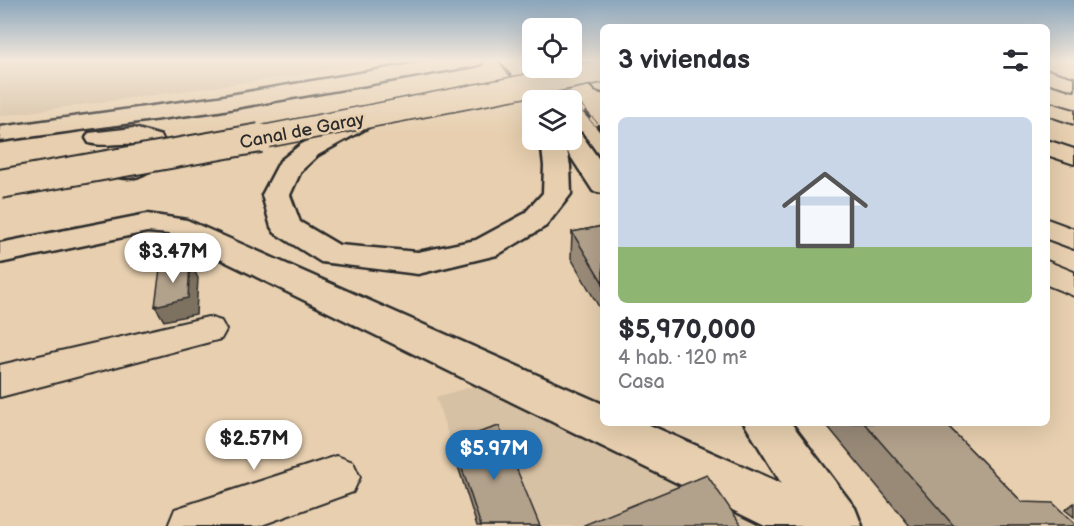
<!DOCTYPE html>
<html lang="es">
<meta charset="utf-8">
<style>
body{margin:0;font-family:"Balsamiq Sans",sans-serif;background:#f2f2f3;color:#2b2b33;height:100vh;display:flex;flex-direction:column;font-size:22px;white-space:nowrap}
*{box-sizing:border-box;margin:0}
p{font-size:20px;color:#7c7c81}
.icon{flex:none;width:33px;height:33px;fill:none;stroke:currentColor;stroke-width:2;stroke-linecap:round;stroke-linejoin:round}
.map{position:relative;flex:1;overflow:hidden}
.sheet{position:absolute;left:600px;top:24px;width:450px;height:402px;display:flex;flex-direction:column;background:#fff;border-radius:9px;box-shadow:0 6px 24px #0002}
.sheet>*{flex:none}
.fabs{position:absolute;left:522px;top:18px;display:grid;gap:12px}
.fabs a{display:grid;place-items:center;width:60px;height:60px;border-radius:9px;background:#fff;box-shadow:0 6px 24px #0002;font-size:30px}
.price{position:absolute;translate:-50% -51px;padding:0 14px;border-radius:21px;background:#fff;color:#222;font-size:20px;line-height:39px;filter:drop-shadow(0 2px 3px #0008)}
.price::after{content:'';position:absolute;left:50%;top:36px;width:18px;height:14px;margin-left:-9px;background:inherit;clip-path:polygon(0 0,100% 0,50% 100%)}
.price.active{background:#1f6fb2;color:#fff}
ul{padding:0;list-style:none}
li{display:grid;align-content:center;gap:12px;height:318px;padding:0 18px}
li+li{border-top:2px solid #e1e1e2}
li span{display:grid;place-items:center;height:186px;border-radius:9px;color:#555}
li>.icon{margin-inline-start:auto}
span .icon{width:108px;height:108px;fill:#fffc;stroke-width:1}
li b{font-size:26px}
h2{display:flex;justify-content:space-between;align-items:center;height:72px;padding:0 18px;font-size:26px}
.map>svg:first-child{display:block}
</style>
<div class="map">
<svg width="1074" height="526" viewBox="0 0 1074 526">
<rect width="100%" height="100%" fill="#e7cfaf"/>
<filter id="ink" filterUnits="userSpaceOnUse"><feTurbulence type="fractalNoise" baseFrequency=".0167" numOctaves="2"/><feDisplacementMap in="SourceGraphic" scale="12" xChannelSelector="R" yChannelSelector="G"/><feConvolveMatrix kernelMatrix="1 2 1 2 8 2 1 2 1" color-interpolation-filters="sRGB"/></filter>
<g filter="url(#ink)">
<g fill="#d7c1a4">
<path d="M 391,60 L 284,77 L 0,116 L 0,60 Z"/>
<path d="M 474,386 L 770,526 L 477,526 L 436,397 Z"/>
</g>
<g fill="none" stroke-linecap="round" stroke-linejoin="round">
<g stroke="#2b2b2b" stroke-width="4">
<g id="street">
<path d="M 1047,70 L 1074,78 L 1074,90 L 1047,82 Z"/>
<path d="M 1047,102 L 1074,110 L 1074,124 L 1047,115 Z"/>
<path d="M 1047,140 L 1074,149 L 1074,164 L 1047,155 Z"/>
<path d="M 1047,219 L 1074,229 L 1074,249 L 1047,239 Z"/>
<path d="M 1047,261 L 1074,272 L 1074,296 L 1047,285 Z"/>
<path d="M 208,317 L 221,321 L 226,330 L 221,339 L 0,397 L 0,365 Z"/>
<path d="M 337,456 L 353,462 L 360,477 L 353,492 L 259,526 L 168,526 L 175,509 Z"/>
</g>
</g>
<g stroke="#2b2b2b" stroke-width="5">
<g id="secondary">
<path d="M 437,60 L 483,60 L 481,64 L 474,66 L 218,111 L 0,141 L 0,127 L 218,97 Z"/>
<path d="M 499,60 L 519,60 L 555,100 L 533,100 Z"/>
<path d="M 572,60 L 588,60 L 603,75 L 603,92 L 596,90 L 572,66 Z"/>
<path d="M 134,128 L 161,136 L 169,150 C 157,167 141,182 119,177 L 115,171 C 121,161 135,159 143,149 L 142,146 C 124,140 107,148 89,143 L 86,138 L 89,133 Z"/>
<path d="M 572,132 L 581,134 L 603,165 L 603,193 L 593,191 L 560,140 L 572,140 Z"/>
<path d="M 744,423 L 791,423 L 855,508 L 862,526 L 808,526 Z"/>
</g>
</g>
<g stroke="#2b2b2b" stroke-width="5">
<g id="highway">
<path d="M 366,112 L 374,114 L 378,119 L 374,124 L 318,155 L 301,171 L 290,195 L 300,222 L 339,245 L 418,252 L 476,240 L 524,214 L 543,193 L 544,166 L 541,140 L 565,140 L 570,166 L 571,194 L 546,226 L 497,255 L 418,274 L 321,262 L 275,233 L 271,227 L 262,195 L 280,161 L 300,145 L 358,114 Z"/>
<path d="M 147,214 L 187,220 L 603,404 L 603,423 L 645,423 L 837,508 L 844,526 L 765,526 L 169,234 L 147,232 L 0,263 L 0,243 Z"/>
</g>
</g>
<use href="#street" fill="#e7cfaf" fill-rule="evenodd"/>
<use href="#secondary" fill="#e7cfaf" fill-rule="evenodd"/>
<use href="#highway" fill="#e7cfaf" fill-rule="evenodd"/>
<g stroke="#2b2b2b" stroke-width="4.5">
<path id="rail" d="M 539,68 L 566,91 L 603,132"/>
</g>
<use href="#rail" stroke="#e7cfaf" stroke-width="3" stroke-dasharray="9" stroke-linecap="butt"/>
<g stroke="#2b2b2b" stroke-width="25" stroke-linecap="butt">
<path id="highway-bridge-far1" d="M 252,139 L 603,71"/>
</g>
<g stroke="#2b2b2b" stroke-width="32" stroke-linecap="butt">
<path id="highway-bridge" d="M 0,184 L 260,138"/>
</g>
<use href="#highway-bridge-far1" stroke="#e7cfaf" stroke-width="22"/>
<use href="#highway-bridge" stroke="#e7cfaf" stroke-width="28"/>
</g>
<g fill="#998a78" stroke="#2b2b2b" stroke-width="1.5">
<path d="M 603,125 L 603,151 L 601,148 Z"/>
<path d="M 603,226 L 603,314 L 571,258 L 572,232 Z"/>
<path d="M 825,423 L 945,423 L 1022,502 L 1074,526 L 910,526 Z"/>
<path d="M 453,441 L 540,526 L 477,526 L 457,463 Z"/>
<path d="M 1074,503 L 1074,517 L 1065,510 Z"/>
</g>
<path fill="#7d7161" stroke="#2b2b2b" stroke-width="1.5" d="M 190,262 L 198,278 L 196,314 L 164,321 L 155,306 Z"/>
<g fill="#b2a18b" stroke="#2b2b2b" stroke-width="1.5">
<path d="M 603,226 L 603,283 L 572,232 Z"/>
<path d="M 190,262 L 188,298 L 155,306 L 160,269 Z"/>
<path d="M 864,423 L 945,423 L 1022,502 L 1053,503 L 1074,523 L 1074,526 L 954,526 Z"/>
<path d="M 499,426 L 540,526 L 481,526 L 453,441 Z"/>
<path d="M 707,475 L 742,526 L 585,526 L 584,525 Z"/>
</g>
</g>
<linearGradient id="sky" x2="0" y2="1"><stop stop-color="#8aa5bc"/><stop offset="0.45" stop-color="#f4e9db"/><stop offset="1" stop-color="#f4e9db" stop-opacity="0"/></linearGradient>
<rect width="1074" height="134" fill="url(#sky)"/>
<g text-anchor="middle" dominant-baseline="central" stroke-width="5" stroke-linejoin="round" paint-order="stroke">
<g font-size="18" fill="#2b2b2b" stroke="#e7cfaf">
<text transform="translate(302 131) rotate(-11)">Canal de Garay</text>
</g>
</g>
</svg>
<div class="fabs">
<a><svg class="icon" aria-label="locate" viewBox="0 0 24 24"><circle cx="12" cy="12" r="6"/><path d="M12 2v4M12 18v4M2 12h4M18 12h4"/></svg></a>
<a><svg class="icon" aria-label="layers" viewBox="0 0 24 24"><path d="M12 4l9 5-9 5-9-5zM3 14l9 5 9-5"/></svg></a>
</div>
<b class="price" style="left:173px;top:284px">$3.47M</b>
<b class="price" style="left:254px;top:471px">$2.57M</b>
<b class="price active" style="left:494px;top:481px">$5.97M</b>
<section class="sheet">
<h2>3 viviendas<svg class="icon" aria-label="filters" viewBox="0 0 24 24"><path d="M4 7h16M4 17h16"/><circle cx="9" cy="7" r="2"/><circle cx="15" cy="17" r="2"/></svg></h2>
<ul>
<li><span style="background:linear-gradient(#c9d6e8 70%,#8fb573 0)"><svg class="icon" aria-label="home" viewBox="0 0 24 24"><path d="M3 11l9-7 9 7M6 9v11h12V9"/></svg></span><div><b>$5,970,000</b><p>4 hab. · 120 m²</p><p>Casa</p></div></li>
</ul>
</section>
</div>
